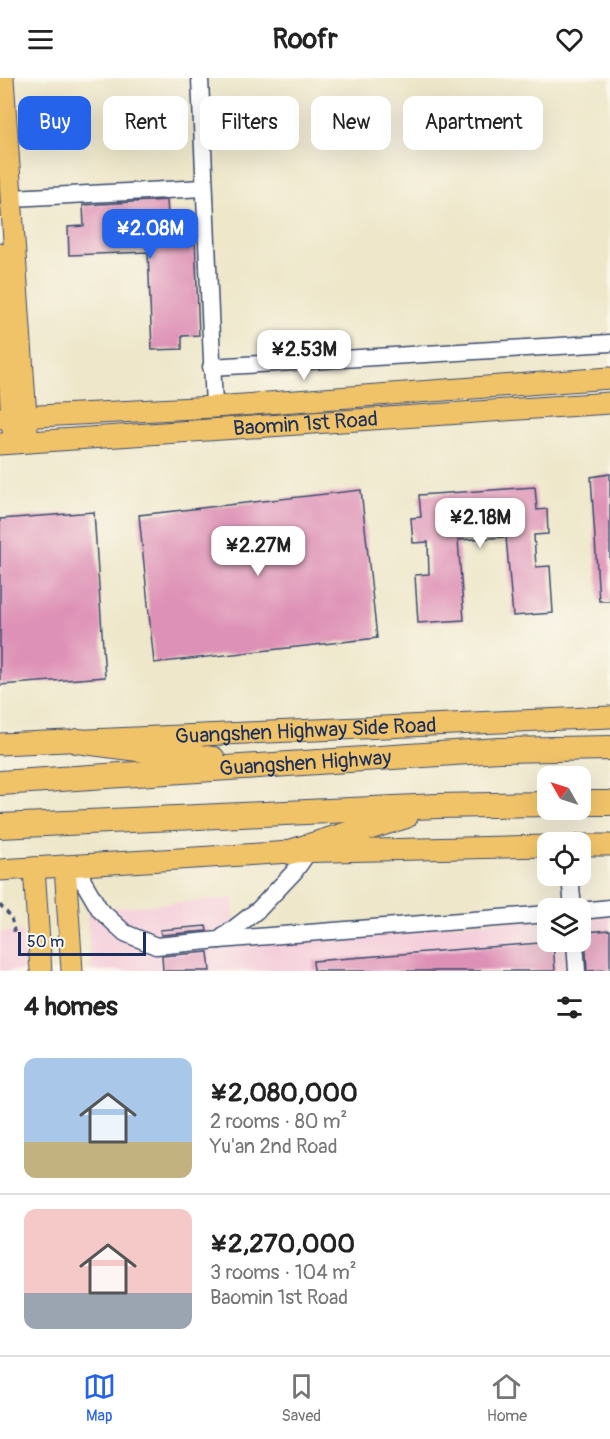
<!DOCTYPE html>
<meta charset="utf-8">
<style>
body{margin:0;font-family:Pangolin,sans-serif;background:#f6f6f6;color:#222;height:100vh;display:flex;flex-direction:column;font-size:22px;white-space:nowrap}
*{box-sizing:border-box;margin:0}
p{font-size:20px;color:#767676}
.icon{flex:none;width:33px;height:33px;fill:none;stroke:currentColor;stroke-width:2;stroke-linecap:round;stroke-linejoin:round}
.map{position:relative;height:893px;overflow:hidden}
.drawer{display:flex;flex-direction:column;background:#fff;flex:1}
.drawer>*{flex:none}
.banner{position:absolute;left:18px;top:18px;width:574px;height:54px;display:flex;gap:12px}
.needle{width:39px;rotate:309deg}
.buttons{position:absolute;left:537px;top:688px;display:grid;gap:12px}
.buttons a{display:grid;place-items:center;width:54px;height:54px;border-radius:12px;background:#fff;box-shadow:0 6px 24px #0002;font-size:30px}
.scale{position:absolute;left:18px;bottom:15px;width:128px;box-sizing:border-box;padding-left:6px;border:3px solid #1b2f5e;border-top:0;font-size:16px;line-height:21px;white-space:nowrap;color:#1b2f5e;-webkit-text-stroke:4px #fbf7ec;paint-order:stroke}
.price{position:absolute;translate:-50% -51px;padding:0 14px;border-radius:12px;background:#fff;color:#222;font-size:20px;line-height:39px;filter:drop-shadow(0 2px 3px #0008)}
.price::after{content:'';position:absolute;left:50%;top:36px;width:18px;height:14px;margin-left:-9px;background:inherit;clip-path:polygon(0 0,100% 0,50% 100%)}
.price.active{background:#2563eb;color:#fff}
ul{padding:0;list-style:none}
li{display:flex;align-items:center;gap:18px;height:150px;padding:0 24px}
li+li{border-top:2px solid #e0e0e0}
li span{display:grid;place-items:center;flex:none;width:168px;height:120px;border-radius:12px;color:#555}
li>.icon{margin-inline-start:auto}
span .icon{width:72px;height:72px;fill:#fffc;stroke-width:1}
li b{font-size:26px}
h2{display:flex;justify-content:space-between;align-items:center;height:72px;padding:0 24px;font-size:26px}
.tag{padding:0 21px;border-radius:12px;background:#fff;box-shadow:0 6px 24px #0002;font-size:21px;line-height:54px}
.tag.active{background:#2563eb;color:#fff}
header{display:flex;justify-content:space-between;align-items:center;height:78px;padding:0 24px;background:#fff;font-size:27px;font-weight:800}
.menu{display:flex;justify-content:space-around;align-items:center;height:84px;border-top:2px solid #e0e0e0;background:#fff;font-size:16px;color:#767676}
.menu a{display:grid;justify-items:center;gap:3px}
.menu .active{color:#2563eb}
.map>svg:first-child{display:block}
</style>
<header><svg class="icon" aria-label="menu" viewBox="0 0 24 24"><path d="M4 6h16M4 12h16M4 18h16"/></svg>Roofr<svg class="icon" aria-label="heart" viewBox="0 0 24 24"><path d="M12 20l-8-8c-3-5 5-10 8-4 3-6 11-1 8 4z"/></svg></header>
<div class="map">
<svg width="610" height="893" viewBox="0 0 610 893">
<rect width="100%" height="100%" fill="#fbf7ec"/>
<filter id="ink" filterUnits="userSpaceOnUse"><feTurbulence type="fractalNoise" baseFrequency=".0167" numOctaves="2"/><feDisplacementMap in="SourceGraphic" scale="12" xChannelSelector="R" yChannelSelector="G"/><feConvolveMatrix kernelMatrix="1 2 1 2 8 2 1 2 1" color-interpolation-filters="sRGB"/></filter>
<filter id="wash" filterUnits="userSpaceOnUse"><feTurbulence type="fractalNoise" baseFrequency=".008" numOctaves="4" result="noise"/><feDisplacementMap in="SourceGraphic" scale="24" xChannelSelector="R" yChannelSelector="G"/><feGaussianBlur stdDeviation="1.35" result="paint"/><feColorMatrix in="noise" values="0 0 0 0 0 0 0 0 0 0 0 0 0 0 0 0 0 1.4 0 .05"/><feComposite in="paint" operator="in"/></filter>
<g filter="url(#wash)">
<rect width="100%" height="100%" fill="#eee7ca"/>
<g fill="#f5cfdb">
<path d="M 233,820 L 236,863 L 547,839 L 548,864 L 569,864 L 571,893 L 91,893 L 87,832 Z"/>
<path d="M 610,834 L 610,893 L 587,893 L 583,836 Z"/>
<path d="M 22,853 L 25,893 L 0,893 L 0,854 Z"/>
</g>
<g id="blocks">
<g fill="#de91b6">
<path d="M 167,122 L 168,137 L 194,136 L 199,257 L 182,258 L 182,271 L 152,272 L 148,174 L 69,177 L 68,149 L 84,148 L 83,127 Z"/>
<path d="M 610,396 L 610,523 L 599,523 L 591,399 Z"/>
<path d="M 535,409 L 537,432 L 547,431 L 548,456 L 534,457 L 536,489 L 550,488 L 553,535 L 513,538 L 506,459 L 458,462 L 464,542 L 418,545 L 415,497 L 429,496 L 428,464 L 413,465 L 411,440 L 421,439 L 419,417 Z"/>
<path d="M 361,412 L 377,560 L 154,585 L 139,437 Z"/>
<path d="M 94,434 L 105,599 L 0,607 L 0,441 Z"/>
<path d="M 206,848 L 207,853 L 161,857 L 160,852 Z"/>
<path d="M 610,852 L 610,892 L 587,893 L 585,854 Z"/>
<path d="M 553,864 L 555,893 L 314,893 L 313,883 Z"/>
<path d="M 208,874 L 210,893 L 163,893 L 162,878 Z"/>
</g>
</g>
</g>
<g filter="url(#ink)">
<use href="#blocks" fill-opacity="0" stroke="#3b4b6e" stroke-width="1.5"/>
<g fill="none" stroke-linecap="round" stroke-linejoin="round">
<g stroke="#3b4b6e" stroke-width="19">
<g id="minor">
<path d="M 200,0 L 214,329"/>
<path d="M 12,120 L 204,110"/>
<path d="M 211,289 L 610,265"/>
<path d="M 79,787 L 83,803 L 100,832 L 125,855 L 156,868 L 219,862 L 259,831 L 294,794 L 309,773"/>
<path d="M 570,798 L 573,831"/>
<path d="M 580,833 L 610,830"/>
<path d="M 219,862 L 548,836"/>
<path d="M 575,864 L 577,893"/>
</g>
</g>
<g stroke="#3b4b6e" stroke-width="23">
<g id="major">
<path d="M 3,0 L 27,353"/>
<path d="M 0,176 L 13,353"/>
<path d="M 0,340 L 214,329 L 610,300"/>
<path id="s1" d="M 0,366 L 610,325"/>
<path id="s2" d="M 0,666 L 610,639"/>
<path d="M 580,767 L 610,767"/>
<path d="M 65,788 L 72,893"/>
<path d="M 34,790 L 41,893"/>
<path d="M 0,792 L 290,774 L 548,768"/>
</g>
</g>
<g stroke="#3b4b6e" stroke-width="26">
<g id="highway">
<path d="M 77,663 L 213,681"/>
<path id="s3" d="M 0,705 L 499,672 L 610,670"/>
<path d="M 580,725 L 610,725"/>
<path d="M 0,748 L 437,728 L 548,726"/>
<path d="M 290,774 L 406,738"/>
</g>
</g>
<path stroke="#3b4b6e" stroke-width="3" stroke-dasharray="4.5 4.5" stroke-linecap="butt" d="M 0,827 L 11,839 L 15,857"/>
<use href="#minor" stroke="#fff" stroke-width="16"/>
<use href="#major" stroke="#f1c369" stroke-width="21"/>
<use href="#highway" stroke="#f1c369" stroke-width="24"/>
</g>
</g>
<g text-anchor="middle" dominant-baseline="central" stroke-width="5" stroke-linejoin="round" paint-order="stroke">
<g font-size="21" fill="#1b2f5e" stroke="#fbf7ec">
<text stroke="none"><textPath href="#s1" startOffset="306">Baomin 1st Road</textPath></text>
<text stroke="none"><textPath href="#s2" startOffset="306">Guangshen Highway Side Road</textPath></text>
<text stroke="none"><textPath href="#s3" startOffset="306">Guangshen Highway</textPath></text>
</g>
</g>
</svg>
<div class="buttons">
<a><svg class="needle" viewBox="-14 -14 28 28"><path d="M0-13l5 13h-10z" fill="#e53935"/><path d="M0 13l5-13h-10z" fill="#767676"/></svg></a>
<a><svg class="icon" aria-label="locate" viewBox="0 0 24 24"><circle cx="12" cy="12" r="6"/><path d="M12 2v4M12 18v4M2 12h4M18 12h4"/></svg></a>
<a><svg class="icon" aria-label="layers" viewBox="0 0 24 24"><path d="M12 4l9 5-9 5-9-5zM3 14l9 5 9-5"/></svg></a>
</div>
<div class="scale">50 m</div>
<b class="price active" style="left:150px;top:182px">¥2.08M</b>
<b class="price" style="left:304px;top:303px">¥2.53M</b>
<b class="price" style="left:480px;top:471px">¥2.18M</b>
<b class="price" style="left:258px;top:499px">¥2.27M</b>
<div class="banner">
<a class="tag active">Buy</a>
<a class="tag">Rent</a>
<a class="tag">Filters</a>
<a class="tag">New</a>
<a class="tag">Apartment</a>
</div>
</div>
<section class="drawer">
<h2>4 homes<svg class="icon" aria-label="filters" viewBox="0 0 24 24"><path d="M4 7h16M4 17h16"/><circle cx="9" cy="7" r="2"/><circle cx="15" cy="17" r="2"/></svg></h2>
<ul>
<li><span style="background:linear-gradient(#a9c7e8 70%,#c2b280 0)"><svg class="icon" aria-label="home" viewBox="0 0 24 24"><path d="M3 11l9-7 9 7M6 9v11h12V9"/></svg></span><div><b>¥2,080,000</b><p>2 rooms · 80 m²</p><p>Yu'an 2nd Road</p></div></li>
<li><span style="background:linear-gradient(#f6c9c9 70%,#9aa5b1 0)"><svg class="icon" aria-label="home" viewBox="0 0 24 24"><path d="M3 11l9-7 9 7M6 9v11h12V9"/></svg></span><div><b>¥2,270,000</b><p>3 rooms · 104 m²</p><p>Baomin 1st Road</p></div></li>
</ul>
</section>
<nav class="menu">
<a class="active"><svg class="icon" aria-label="map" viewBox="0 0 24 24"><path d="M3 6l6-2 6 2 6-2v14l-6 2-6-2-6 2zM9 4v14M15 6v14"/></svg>Map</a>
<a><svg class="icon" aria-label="saved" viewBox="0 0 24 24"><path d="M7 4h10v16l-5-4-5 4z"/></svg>Saved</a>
<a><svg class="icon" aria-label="home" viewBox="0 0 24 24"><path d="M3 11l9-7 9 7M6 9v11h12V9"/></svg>Home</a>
</nav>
